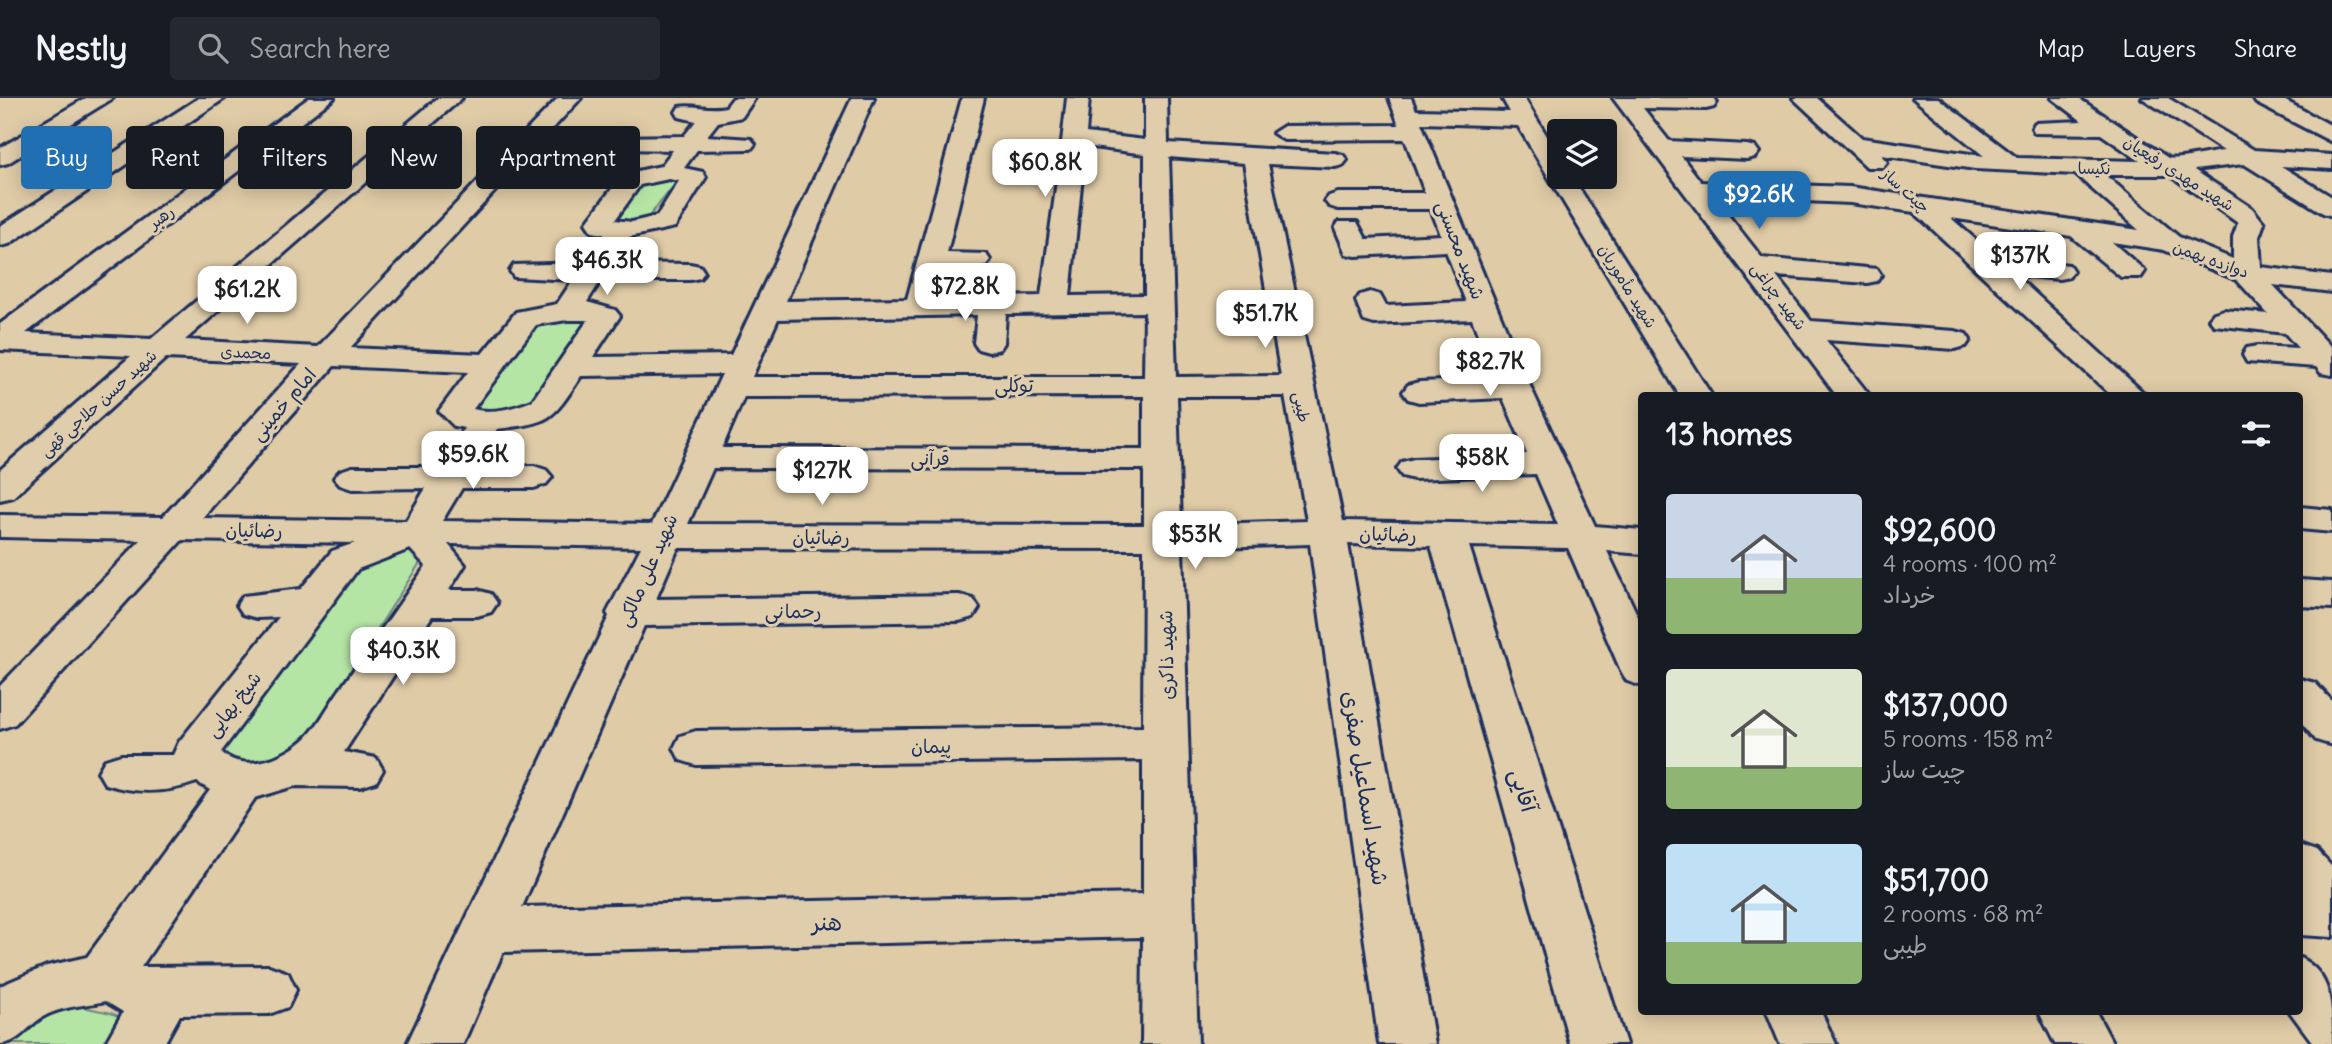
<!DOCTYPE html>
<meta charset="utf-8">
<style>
body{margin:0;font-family:Delius,"Playpen Sans Arabic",sans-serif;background:#242831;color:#f1f3f6;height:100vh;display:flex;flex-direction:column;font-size:26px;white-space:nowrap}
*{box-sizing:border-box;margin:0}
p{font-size:23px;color:#9ea1a6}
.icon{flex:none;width:38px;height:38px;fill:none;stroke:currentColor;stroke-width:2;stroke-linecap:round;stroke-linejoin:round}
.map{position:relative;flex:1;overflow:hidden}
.panel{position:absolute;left:1638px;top:294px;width:665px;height:623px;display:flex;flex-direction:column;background:#171b24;border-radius:7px;box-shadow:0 4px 18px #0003}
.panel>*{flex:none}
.hud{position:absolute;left:21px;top:28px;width:665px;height:63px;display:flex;gap:14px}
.controls{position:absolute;left:1547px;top:21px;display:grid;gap:14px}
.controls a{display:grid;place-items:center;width:70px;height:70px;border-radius:7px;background:#171b24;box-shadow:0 4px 18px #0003;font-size:35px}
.price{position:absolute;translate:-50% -60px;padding:0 16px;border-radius:14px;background:#fff;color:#222;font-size:23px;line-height:46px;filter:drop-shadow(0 2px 4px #0008)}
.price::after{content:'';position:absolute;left:50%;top:42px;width:21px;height:16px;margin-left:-10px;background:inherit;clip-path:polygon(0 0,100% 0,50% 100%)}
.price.on{background:#1f6fb2;color:#fff}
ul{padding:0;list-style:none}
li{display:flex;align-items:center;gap:21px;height:175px;padding:0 28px}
li span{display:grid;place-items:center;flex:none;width:196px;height:140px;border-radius:7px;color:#555}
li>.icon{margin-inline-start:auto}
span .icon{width:84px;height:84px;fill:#fffc;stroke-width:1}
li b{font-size:30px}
h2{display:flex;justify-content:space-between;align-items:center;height:84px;padding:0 28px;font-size:30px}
.tag{padding:0 24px;border-radius:7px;background:#171b24;box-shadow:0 4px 18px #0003;font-size:24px;line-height:63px}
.tag.on{background:#1f6fb2;color:#fff}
header{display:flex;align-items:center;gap:42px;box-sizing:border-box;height:98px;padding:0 35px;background:#171b24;border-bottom:2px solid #363941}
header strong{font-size:33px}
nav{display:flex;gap:38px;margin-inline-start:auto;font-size:24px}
.search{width:490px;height:63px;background:#242831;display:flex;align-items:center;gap:18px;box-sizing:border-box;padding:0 24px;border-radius:7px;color:#9ea1a6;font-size:26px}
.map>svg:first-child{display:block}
</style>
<header>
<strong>Nestly</strong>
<div class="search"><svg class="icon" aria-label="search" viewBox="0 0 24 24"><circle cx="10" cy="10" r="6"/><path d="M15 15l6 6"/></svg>Search here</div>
<nav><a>Map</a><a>Layers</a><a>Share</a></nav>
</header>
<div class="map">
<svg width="2332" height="946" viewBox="0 0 2332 946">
<rect width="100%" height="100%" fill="#dfcba6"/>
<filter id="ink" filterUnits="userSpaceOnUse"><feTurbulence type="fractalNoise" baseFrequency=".0143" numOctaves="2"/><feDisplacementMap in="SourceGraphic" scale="14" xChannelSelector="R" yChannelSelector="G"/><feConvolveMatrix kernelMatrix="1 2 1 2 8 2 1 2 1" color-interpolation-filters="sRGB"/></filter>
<g filter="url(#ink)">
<g fill="#b5e5a5" stroke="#688a82" stroke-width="2">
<path d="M 681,79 L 642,127 L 609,126 L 643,81 Z"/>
<path d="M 592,221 L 526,310 L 506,315 L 469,312 L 539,222 Z"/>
<path d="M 396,453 L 414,454 L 423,460 L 295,659 L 242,666 L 215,650 L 360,464 Z"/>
<path d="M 78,908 L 111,915 L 127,922 L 111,946 L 8,946 C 26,921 48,913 78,908 Z"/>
</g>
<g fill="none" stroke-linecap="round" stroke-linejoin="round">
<g stroke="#1b2f5e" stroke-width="6">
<g id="minor">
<path d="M 86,0 L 113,0 L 8,65 L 0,67 L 0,50 Z"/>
<path d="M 199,0 L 225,0 L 9,146 L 0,148 L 0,128 Z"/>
<path d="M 309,0 L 334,0 L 26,235 L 151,241 L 438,0 L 462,0 L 185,242 L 318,249 L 558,0 L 581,0 L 350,250 L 482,256 L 516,214 L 557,206 L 573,182 L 514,179 L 510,173 L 514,167 L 585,165 L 604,136 L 592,134 L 586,125 L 623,76 L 661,68 L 673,52 L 621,51 L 613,49 L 609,44 L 613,39 L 684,38 L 696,23 L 679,19 L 676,14 L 679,9 C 694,6 709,13 726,9 L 733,0 L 755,0 L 742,19 L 718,24 L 707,38 L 751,41 L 755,46 L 751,51 L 697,52 L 684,70 L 703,74 L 706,79 L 675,129 L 629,139 L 612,165 L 690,166 L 700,168 L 704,174 L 700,180 L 690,182 L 601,182 L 587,204 L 615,212 L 620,218 L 593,259 L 731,257 L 852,0 L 874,0 L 786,203 L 907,201 L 962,0 L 984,0 L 947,155 L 986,156 L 990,162 L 986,168 L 943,172 L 936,200 L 1041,198 L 1058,75 L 1029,73 L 1026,68 L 1029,63 L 1060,61 L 1067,0 L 1089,0 L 1086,35 L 1145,42 L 1145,0 L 1167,0 L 1168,45 L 1335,55 L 1343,57 L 1347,62 L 1343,67 L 1335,69 L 1268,66 L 1343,423 L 1558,427 L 1536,376 L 1414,381 L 1402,378 L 1397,371 L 1402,364 L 1414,361 L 1527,356 L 1503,300 L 1419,304 L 1408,301 L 1403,294 L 1408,287 L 1419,284 L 1495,281 L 1472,221 L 1374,226 L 1364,223 L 1356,203 L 1360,197 L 1370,194 L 1380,197 L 1386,208 L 1466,204 L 1446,153 L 1356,158 L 1346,156 L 1335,130 L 1339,124 L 1357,124 L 1366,141 L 1441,137 L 1431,111 L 1338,111 L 1329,108 L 1325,103 L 1329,98 L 1338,95 L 1425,95 L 1405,41 L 1284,42 L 1273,35 L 1284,28 L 1399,27 L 1389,0 L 1411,0 L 1416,12 L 1510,14 L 1502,0 L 1524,0 L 1559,58 L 1559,79 L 1572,79 L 1712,298 L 1680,298 L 1518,28 L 1421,25 L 1524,275 L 1595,428 L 1642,432 L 1642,456 L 1607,453 L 1642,527 L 1642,588 L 1627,583 L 1621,573 L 1568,450 L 1469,448 L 1626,946 L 1570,946 L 1431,448 L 1348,446 L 1435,946 L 1379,946 L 1310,446 L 1182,450 L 1198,946 L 1142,946 L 1143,839 L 503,854 L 463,946 L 407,946 L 609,518 L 607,515 L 641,449 L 448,446 L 465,467 L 449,492 L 477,492 L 491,496 L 497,505 L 491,514 L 477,518 L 432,518 L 344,654 L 376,660 L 383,672 L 376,684 L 360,689 L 295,688 L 255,700 L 141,869 L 269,868 L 288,875 L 296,892 L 288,909 L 269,916 L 180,917 L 164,946 L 105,946 L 123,914 L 105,903 C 84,908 60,908 41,920 C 26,930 19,945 0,946 L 0,888 L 47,868 L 87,859 L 210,692 L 197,684 C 166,695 136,696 105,686 L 98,674 L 105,662 L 121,657 L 173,657 L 179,644 L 279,519 L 257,520 L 243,516 L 237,507 L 243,498 L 301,491 L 332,453 L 355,445 L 182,442 L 15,626 L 0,631 L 0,588 L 141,442 L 0,439 L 0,417 L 163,419 L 301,266 L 166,260 L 13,399 L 0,402 L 0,372 L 131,258 L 0,252 L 0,226 ZM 1085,48 L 1145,56 L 1145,197 L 1070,198 ZM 1169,59 L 1244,65 L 1281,278 L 1176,279 ZM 669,81 L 679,83 L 657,118 L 632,124 L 615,122 L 640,87 ZM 1145,214 L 1144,279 L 752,279 L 778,221 L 977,217 L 974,245 L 978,251 L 989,254 L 1000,251 L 1004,245 L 1006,216 ZM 567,222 L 588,222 L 532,303 C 515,310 492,316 473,311 L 536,227 ZM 334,268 L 468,274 L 439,313 L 454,328 L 464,330 L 440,369 L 352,369 L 340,373 L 334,380 L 340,387 L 352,391 L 426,390 L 406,423 L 202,420 ZM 722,276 L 652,426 L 442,423 L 462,390 L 534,390 L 546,386 L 552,379 L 546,372 L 534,368 L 474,369 L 497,331 C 551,324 551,324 581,278 ZM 1144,298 L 1144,351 L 722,350 L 744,299 ZM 1177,298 L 1285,298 L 1307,423 L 1181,427 ZM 713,370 L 1144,371 L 1144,427 L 688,426 ZM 678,450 L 1144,451 L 1143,629 L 696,633 L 680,638 L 674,650 L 680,662 L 696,667 L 1143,662 L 1143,796 L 522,809 L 644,528 L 959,523 L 973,519 L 979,510 L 973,501 L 959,497 L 656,501 ZM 410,451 L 426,468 C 397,510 368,551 339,593 C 328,608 318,629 305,641 C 284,660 244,676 221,654 L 358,471 Z"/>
<path d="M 1613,0 L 1714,0 L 1717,4 L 1714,9 L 1706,11 L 1643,10 L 1669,43 L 1747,47 L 1755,49 L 1759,54 L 1755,59 L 1747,61 L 1681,58 L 1701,84 L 1850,89 L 2139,132 L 2075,76 L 1975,71 L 1881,57 L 1887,64 L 1883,69 L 1867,69 L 1793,0 L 1817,0 L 1862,40 L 1984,58 L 1913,0 L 1938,0 L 2017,60 L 2140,63 L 2101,36 L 2035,35 L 2032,30 L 2035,25 L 2082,23 L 2052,0 L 2078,0 L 2168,60 C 2177,63 2211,54 2224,53 L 2142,0 L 2168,0 L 2254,52 L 2332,57 L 2332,71 L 2281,68 L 2332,99 L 2332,118 L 2323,115 L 2244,66 L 2194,72 L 2252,110 L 2264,125 L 2259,139 L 2261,169 L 2332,178 L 2332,194 L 2273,187 L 2332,250 L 2332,277 L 2321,275 L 2316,269 L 2247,264 L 2243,257 L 2247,250 L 2258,248 L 2298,250 L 2285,235 L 2214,227 L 2209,221 L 2214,215 L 2224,212 L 2268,216 L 2237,182 L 2164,152 L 2112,144 L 2145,173 L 2141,179 L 2121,179 L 2071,138 L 1951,120 L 1994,158 L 2069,167 L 2073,173 L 2069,179 L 2059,181 L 2015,177 L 2147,298 L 2112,298 L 1914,114 L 1850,105 L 1714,99 L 1762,160 L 1877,171 L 1881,177 L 1877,183 L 1867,185 L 1776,178 L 1811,223 L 1955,233 L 1966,236 L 1970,242 L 1966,248 L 1955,251 L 1826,242 L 1870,298 L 1837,298 ZM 2105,77 L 2170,77 L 2238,125 L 2233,139 L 2233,161 L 2179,139 Z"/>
<path d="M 2253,0 L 2280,0 L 2332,28 L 2332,44 L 2256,5 Z"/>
<path d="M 2300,409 L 2332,412 L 2332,434 L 2300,431 Z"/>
<path d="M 2300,482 L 2332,484 L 2332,510 L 2300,508 Z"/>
<path d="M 2300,581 L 2315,585 L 2332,603 L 2332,647 L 2316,642 L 2300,623 Z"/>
<path d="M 2300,747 L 2317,753 L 2332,769 L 2332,839 L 2300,837 Z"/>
<path d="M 2300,860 C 2332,876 2332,907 2332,946 L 2313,945 L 2290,914 L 2300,914 Z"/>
<path d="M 1767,914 L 1821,914 L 1836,946 L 1780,946 Z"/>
<path d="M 2039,914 L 2096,914 L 2113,946 L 2055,946 Z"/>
</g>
</g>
<use href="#minor" fill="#e0cdab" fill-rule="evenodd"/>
</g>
</g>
<g text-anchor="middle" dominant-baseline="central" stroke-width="6" stroke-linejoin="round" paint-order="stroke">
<g font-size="16" fill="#1b2f5e" stroke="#e0cdab">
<text transform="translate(2094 70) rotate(1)">نکیسا</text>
<text transform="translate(2179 75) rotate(32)">شهید مهدی رفیعیان</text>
<text transform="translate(1906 92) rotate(42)">چیت ساز</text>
<text transform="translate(161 119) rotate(-36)">رهبر</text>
<text transform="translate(2211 161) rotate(20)">دوازده بهمن</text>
<text transform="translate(1628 188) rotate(58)">شهید مأموریان</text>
<text transform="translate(1779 198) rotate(53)">شهید چراغی</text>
<text transform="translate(246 254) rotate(3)">محمدی</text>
<text transform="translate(98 305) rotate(-42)">شهید حسن حلاجی قهی</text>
<text transform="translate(1302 309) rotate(79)">طیبی</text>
</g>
<g font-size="19" fill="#1b2f5e" stroke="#e0cdab">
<text transform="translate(1461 152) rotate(69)">شهید محسنی</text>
<text x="1014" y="287">توکلی</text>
<text transform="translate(283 306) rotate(-49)">امام خمینی</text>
<text x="930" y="360">قرآنی</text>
<text transform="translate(254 432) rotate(1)">رضائیان</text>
<text transform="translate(1388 436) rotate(2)">رضائیان</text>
<text x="821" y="439">رضائیان</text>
<text transform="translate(647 472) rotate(-66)">شهید علی مالکی</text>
<text transform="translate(793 513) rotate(-1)">رحمانی</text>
<text transform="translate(1166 557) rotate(-91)">شهید ذاکری</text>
<text transform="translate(233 606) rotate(-52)">شیخ بهایی</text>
<text transform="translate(931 648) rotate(-1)">پیمان</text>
</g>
<g font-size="23" fill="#1b2f5e" stroke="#e0cdab">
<text transform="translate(1366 690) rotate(81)">شهید اسماعیل صفری</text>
<text transform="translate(1524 692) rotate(73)">آقایی</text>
<text transform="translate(827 824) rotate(-1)">هنر</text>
</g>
</g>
</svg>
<div class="controls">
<a><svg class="icon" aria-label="layers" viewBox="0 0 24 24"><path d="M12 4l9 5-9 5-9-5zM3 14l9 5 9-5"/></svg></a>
</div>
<b class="price" style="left:1045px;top:101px">$60.8K</b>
<b class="price on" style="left:1759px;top:133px">$92.6K</b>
<b class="price" style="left:2020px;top:194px">$137K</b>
<b class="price" style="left:607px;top:199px">$46.3K</b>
<b class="price" style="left:965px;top:225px">$72.8K</b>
<b class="price" style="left:247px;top:228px">$61.2K</b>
<b class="price" style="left:1265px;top:252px">$51.7K</b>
<b class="price" style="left:1490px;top:300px">$82.7K</b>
<b class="price" style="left:473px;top:393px">$59.6K</b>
<b class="price" style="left:1482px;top:396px">$58K</b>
<b class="price" style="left:822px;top:409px">$127K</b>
<b class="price" style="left:1195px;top:473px">$53K</b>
<b class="price" style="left:403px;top:589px">$40.3K</b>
<div class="hud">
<a class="tag on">Buy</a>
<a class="tag">Rent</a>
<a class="tag">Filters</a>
<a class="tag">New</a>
<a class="tag">Apartment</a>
</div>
<section class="panel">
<h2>13 homes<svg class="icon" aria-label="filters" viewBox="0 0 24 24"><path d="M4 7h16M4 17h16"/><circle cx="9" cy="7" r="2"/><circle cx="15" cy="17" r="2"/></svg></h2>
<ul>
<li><span style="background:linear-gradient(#c9d6e8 60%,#8fb573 0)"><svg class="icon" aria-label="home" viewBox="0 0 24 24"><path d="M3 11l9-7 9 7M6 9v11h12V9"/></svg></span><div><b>$92,600</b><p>4 rooms · 100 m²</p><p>خرداد</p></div></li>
<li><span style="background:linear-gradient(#dfe7d0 70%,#8fb573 0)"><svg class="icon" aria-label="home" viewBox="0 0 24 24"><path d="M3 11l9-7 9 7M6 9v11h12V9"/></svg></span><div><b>$137,000</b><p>5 rooms · 158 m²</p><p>چیت ساز</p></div></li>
<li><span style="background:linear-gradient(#bfe0f5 70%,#8fb573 0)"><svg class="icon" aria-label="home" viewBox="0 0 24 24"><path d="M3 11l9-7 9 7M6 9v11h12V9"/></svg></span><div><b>$51,700</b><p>2 rooms · 68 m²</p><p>طیبی</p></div></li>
</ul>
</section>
</div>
